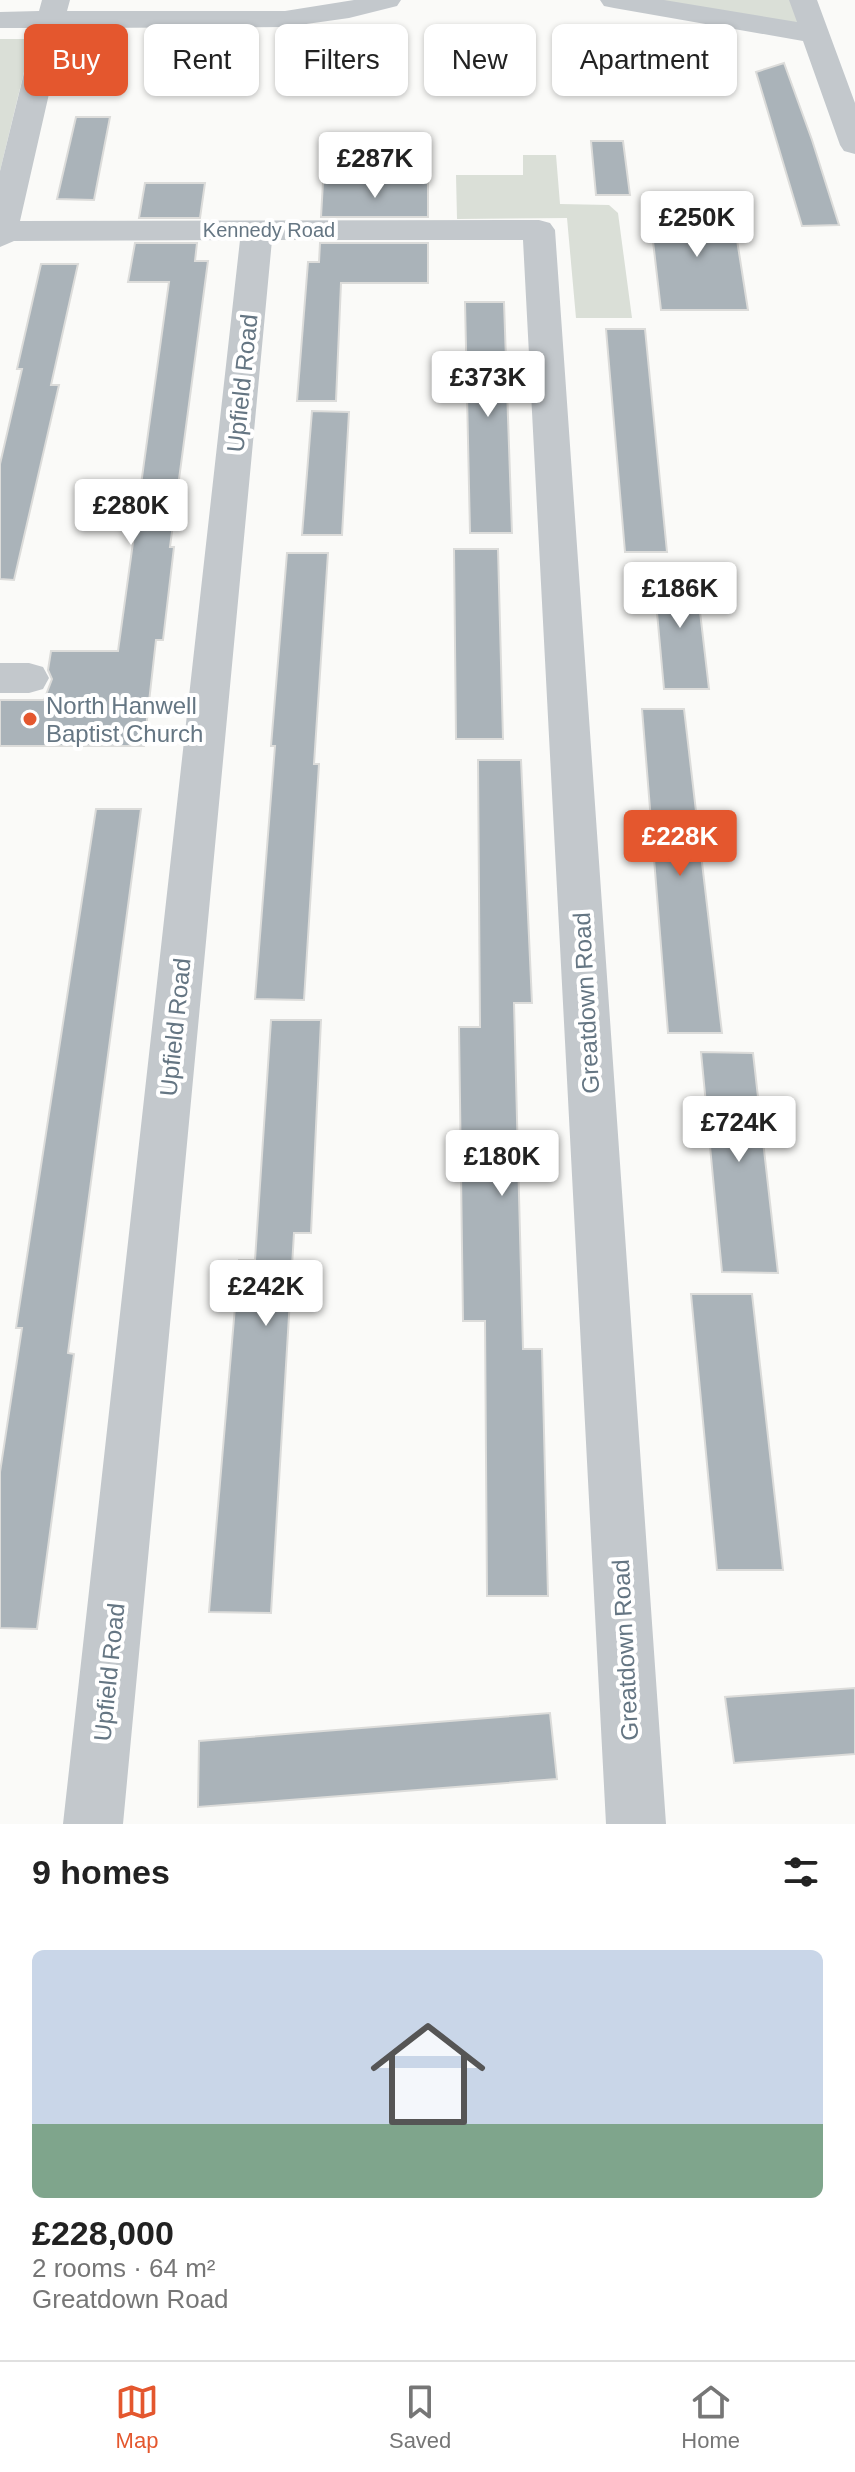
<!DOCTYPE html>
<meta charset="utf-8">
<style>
body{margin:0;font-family:Helvetica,sans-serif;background:#f2f2f2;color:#222;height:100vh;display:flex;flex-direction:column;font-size:30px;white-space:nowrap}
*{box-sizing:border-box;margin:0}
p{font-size:26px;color:#767676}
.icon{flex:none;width:44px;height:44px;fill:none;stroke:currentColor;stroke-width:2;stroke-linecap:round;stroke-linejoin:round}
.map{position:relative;height:1824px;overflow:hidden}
.details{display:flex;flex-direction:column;background:#fff;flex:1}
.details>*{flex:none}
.top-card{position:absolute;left:24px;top:24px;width:808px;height:72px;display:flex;gap:16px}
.price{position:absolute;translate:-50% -68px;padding:0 18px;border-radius:8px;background:#fff;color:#222;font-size:26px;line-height:52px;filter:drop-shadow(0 2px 4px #0008)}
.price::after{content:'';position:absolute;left:50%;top:48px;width:24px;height:18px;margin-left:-12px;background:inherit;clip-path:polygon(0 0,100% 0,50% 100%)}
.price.selected{background:#e4572e;color:#fff}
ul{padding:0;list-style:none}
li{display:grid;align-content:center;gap:16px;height:424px;padding:0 32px}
li span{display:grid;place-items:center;height:248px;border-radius:12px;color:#555}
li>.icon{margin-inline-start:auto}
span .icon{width:144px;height:144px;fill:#fffc;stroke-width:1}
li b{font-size:34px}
h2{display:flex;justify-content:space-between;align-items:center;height:96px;padding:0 32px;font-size:34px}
.chip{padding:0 28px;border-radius:12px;background:#fff;box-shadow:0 2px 6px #0004;font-size:28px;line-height:72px}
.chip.selected{background:#e4572e;color:#fff}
.tabs{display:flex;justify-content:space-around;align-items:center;height:112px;border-top:2px solid #e0e0e0;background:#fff;font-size:22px;color:#767676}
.tabs a{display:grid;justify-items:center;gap:4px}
.tabs .selected{color:#e4572e}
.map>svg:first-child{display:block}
</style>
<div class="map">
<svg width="855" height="1824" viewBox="0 0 855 1824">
<rect width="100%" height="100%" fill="#fafaf8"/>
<g fill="#dadfd7">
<path d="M 635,0 L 790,0 L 802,29 Z"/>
<path d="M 0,39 L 32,39 L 0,171 Z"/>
<path d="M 523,155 L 556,155 L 560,204 L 609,205 L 618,213 L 632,318 L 576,318 L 567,218 L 457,219 L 456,175 L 523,175 Z"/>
</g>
<g fill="#aab3b9" stroke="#dcdcda" stroke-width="2">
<path d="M 784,63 L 812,140 L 839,225 L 802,226 L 756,72 Z"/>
<path d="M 76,117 L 110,117 L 94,200 L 57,199 Z"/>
<path d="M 591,141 L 623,141 L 630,195 L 596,195 Z"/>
<path d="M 323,182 L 428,183 L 428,217 L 321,217 Z"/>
<path d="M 145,183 L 205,183 L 200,218 L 139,218 Z"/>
<path d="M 649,207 L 732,208 L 748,310 L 661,310 Z"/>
<path d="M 135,243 L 197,243 L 195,261 L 208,261 L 170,547 L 174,547 L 163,640 L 156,640 L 144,746 L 0,746 L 0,700 L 44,700 L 52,679 L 48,670 L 51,651 L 118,651 L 169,282 L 128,282 Z"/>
<path d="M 320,243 L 428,243 L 428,283 L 341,283 L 336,401 L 297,401 L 308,262 L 319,262 Z"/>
<path d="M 41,264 L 78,264 L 51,385 L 59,385 L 14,580 L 0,579 L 0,464 L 22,369 L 17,369 Z"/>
<path d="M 465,302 L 504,302 L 512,533 L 470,533 Z"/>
<path d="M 606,329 L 645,329 L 667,552 L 625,552 Z"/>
<path d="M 312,411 L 349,412 L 342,535 L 302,535 Z"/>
<path d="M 454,549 L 498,549 L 503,739 L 456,739 Z"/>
<path d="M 287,553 L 328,553 L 314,764 L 319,764 L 304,1000 L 255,999 L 275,746 L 271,746 Z"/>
<path d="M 653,569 L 695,569 L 709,689 L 664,689 Z"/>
<path d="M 642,709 L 684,709 L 722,1033 L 668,1033 Z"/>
<path d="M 478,760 L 521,760 L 532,1003 L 514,1003 L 523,1349 L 542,1349 L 548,1596 L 487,1596 L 485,1321 L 463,1321 L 459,1027 L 480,1027 Z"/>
<path d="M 96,809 L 141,809 L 68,1353 L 74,1354 L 37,1629 L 0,1628 L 0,1472 L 22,1328 L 16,1328 Z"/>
<path d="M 271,1020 L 321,1020 L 311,1233 L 294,1233 L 271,1613 L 209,1612 L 239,1260 L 255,1260 Z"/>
<path d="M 701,1052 L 753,1053 L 778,1273 L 722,1272 Z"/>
<path d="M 691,1294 L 752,1294 L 783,1570 L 717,1570 Z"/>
<path d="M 855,1688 L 855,1754 L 734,1763 L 725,1697 Z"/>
<path d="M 550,1713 L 557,1779 L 198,1807 L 199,1741 Z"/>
</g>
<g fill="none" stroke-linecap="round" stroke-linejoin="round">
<g fill="#c3c8cc" fill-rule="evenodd">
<path d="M 42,0 L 70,0 L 67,11 L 285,11 L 354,0 L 401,0 L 397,6 L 349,18 L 285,27 L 64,28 L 20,221 L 539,220 L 550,223 L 555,230 L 666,1824 L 606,1824 L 523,240 L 272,240 L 123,1824 L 63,1824 L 240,240 L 14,241 L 0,247 L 0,171 L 35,28 L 0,28 L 0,12 L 39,11 Z"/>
<path d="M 600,0 L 664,0 L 797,22 L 789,0 L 817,0 L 855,103 L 855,154 L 844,151 L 840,145 L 803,41 L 614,8 L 604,6 Z"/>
<path d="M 0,663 L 29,663 L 43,667 L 49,678 L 43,689 L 29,693 L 0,693 Z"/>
</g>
</g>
<circle fill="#e4572e" stroke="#fff" stroke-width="3" cx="30" cy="719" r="8"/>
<g text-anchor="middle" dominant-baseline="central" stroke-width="8" stroke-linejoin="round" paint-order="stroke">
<g font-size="20" fill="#657683" stroke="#fff">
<text x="269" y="230">Kennedy Road</text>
</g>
<g font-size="24" fill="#657683" stroke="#fff">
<text transform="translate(242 383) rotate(-84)">Upfield Road</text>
<text transform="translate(586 1003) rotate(-93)">Greatdown Road</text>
<text transform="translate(175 1027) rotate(-84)">Upfield Road</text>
<text transform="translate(625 1650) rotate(-93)">Greatdown Road</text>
<text transform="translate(109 1672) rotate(-84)">Upfield Road</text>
</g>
<g font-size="24" fill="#657683" stroke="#fff" text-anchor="start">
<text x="46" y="705">North Hanwell<tspan x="46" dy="28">Baptist Church</tspan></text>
</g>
</g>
</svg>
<b class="price" style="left:375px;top:200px">£287K</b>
<b class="price" style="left:697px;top:259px">£250K</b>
<b class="price" style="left:488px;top:419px">£373K</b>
<b class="price" style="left:131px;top:547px">£280K</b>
<b class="price" style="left:680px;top:630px">£186K</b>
<b class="price selected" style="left:680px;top:878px">£228K</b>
<b class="price" style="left:739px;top:1164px">£724K</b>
<b class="price" style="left:502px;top:1198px">£180K</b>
<b class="price" style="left:266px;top:1328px">£242K</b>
<div class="top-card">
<a class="chip selected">Buy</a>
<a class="chip">Rent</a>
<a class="chip">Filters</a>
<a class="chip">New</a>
<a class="chip">Apartment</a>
</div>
</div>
<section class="details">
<h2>9 homes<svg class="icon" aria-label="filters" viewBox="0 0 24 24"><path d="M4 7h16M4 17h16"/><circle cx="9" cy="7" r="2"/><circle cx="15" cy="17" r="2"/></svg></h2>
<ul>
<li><span style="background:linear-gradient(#c9d6e8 70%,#7fa58c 0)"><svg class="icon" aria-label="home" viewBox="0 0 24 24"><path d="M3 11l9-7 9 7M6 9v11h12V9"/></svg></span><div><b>£228,000</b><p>2 rooms · 64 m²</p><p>Greatdown Road</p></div></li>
</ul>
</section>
<nav class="tabs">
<a class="selected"><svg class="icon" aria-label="map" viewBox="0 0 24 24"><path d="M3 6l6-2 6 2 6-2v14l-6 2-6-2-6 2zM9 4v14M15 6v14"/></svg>Map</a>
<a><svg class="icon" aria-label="saved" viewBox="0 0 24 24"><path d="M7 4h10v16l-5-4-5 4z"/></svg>Saved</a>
<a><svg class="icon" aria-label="home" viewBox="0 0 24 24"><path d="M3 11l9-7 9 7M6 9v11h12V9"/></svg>Home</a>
</nav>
